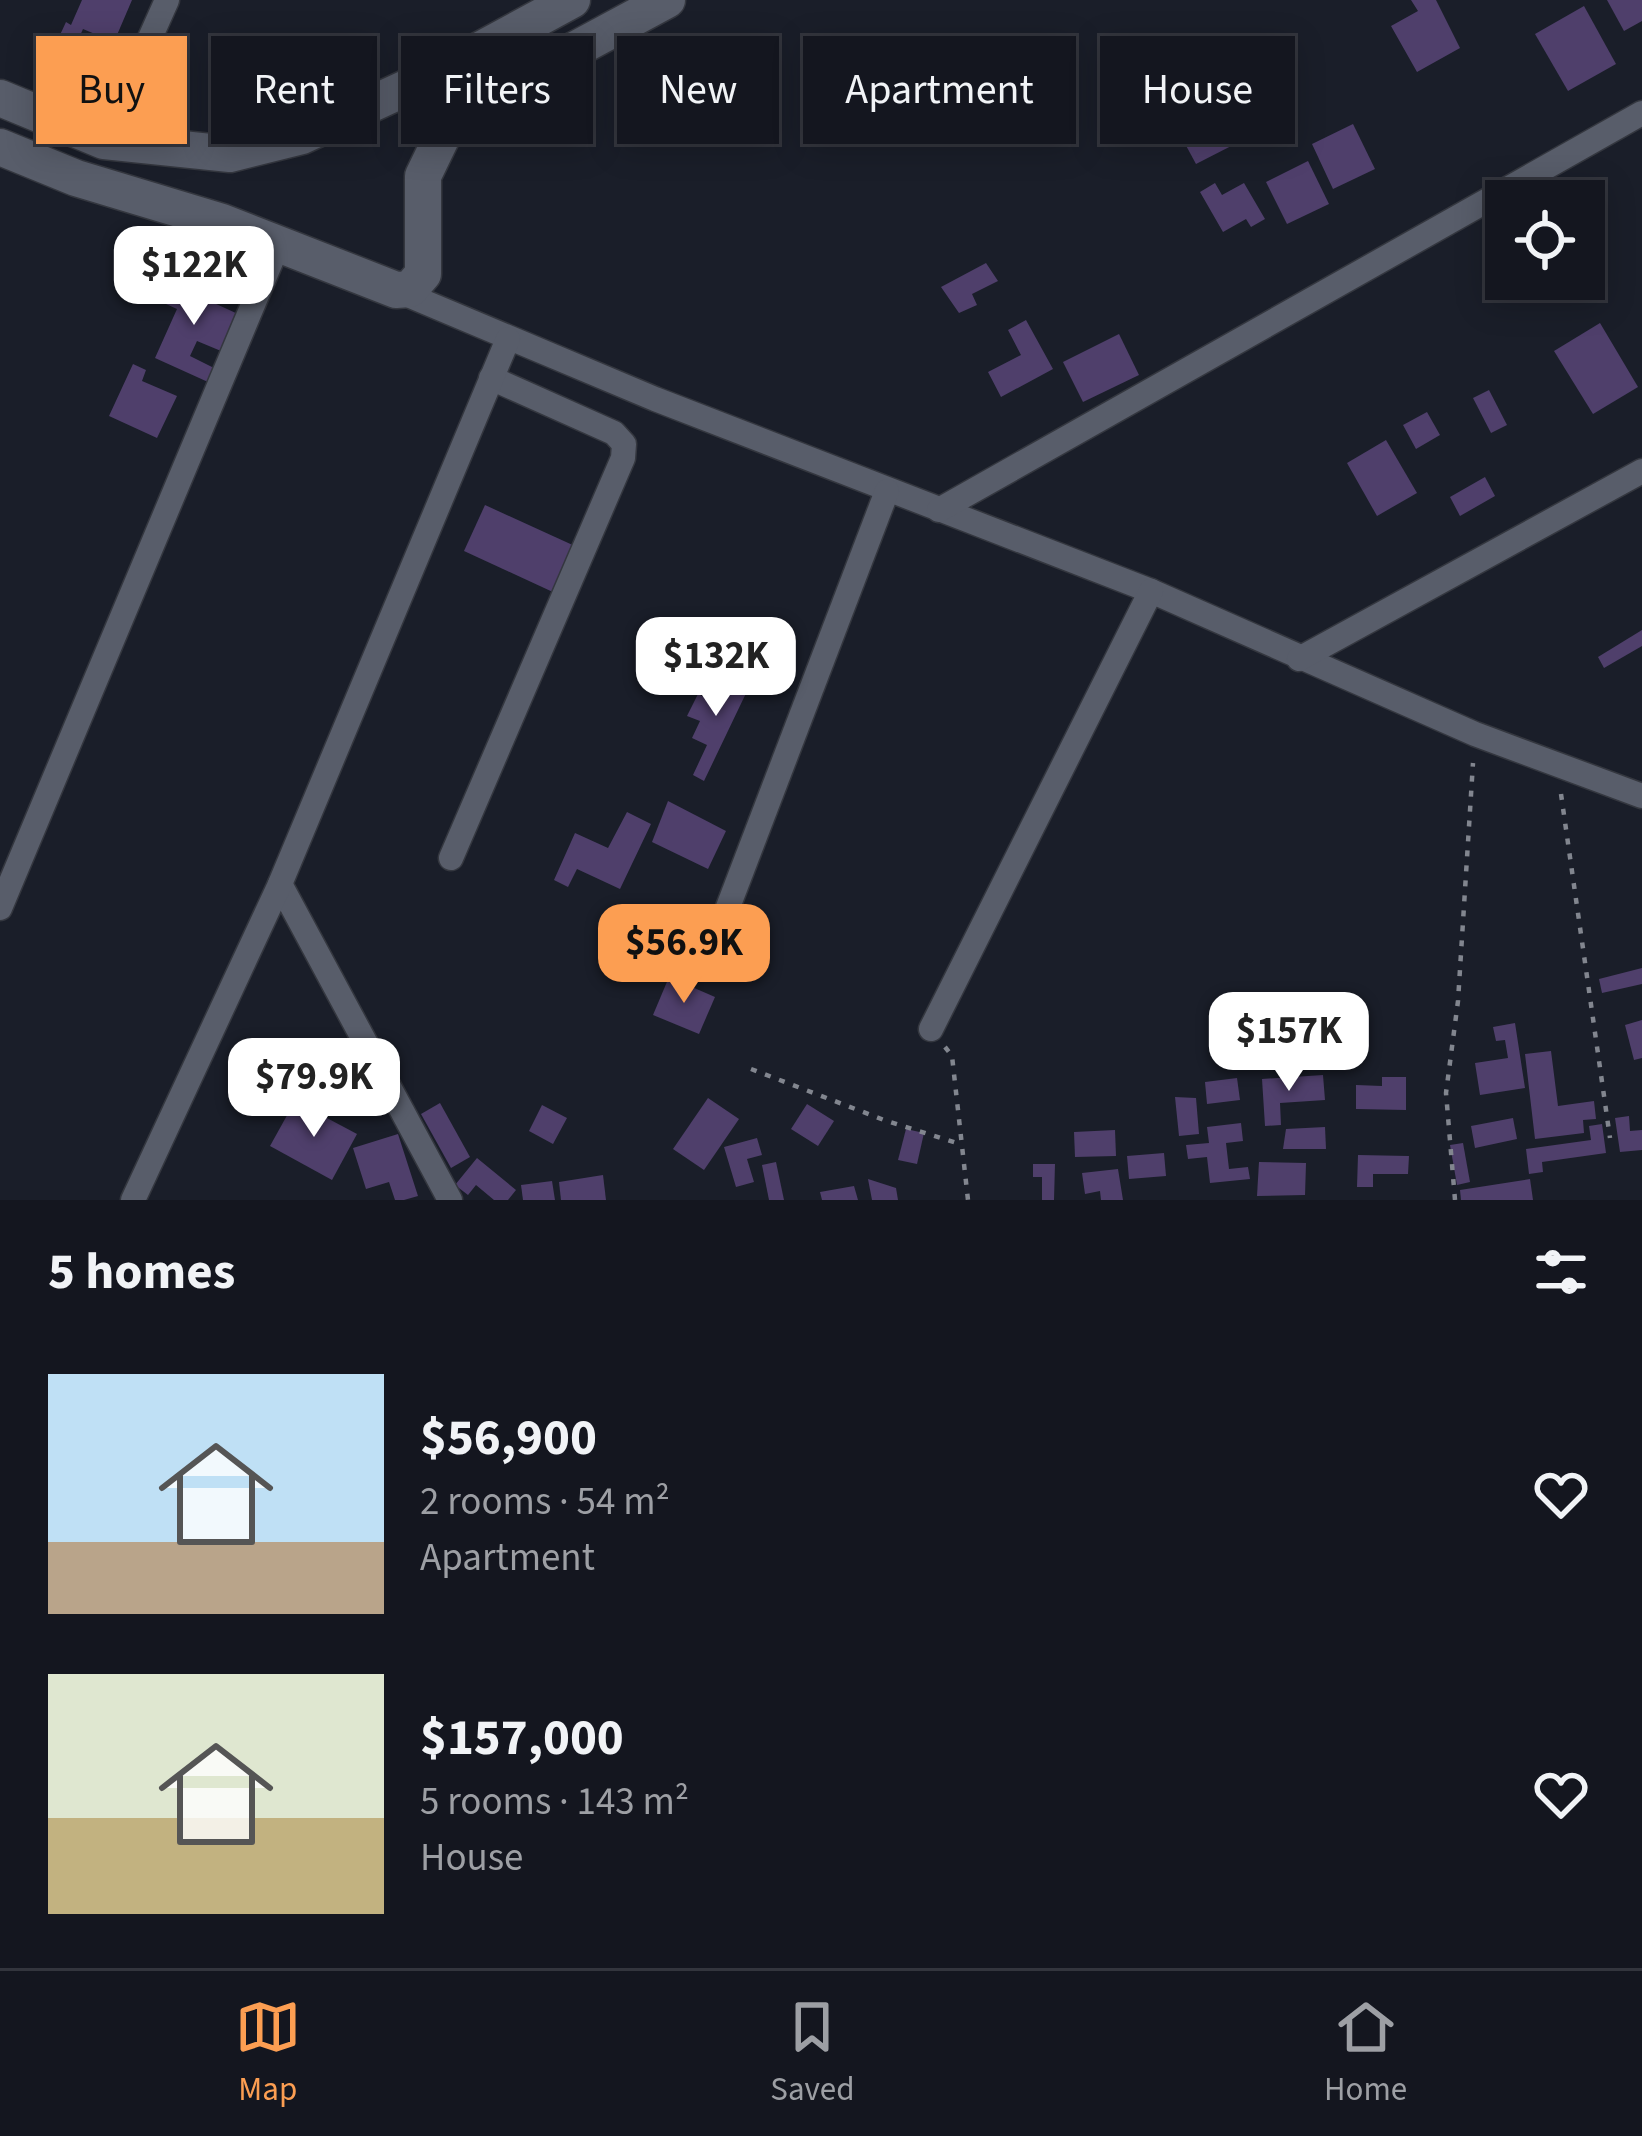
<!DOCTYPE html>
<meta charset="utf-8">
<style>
body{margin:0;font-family:"Source Sans 3",sans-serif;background:#1d1f28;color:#f1f3f6;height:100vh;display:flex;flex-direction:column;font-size:45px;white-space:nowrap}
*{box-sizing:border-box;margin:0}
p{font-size:39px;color:#9d9fa4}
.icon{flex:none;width:66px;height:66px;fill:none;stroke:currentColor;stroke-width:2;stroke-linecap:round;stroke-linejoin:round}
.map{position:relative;height:1200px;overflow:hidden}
.side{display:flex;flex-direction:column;background:#14161f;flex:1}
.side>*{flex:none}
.banner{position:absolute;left:36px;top:36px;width:1572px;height:108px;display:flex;gap:24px}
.controls{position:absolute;left:1485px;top:180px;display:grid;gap:24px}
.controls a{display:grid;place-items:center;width:120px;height:120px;border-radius:0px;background:#14161f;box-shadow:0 6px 30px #0003,0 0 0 3px #33353d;font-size:60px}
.price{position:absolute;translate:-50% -102px;padding:0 27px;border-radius:24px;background:#fff;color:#222;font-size:39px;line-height:78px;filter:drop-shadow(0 3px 6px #0008)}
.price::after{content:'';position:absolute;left:50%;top:72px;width:36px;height:27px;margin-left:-18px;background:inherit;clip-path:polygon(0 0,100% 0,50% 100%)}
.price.on{background:#fc9e52;color:#111}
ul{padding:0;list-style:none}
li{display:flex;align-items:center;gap:36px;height:300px;padding:0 48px}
li span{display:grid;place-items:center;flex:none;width:336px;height:240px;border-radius:0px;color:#555}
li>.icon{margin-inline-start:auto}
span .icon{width:144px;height:144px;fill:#fffc;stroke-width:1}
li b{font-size:51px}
h2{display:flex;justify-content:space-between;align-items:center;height:144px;padding:0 48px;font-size:51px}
.pill{padding:0 42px;border-radius:0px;background:#14161f;box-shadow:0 6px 30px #0003,0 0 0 3px #33353d;font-size:42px;line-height:108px}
.pill.on{background:#fc9e52;color:#111}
.tabs{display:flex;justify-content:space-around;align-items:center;height:168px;border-top:3px solid #33353d;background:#14161f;font-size:33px;color:#9d9fa4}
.tabs a{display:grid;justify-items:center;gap:6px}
.tabs .on{color:#fc9e52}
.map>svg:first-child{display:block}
</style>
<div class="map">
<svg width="1642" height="1200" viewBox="0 0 1642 1200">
<rect width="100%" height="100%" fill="#1a1e29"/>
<g fill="#4f3f6b">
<path d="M 82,0 L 132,0 L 114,42 L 83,29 L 64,71 L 47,63 L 66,22 L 71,25 Z"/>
<path d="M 1411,0 L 1436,0 L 1460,48 L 1417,72 L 1391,26 L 1418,11 Z"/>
<path d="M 1607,0 L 1642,0 L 1642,21 L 1624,31 Z"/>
<path d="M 1584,6 L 1616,64 L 1568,91 L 1535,34 Z"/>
<path d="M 1211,94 L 1237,143 L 1196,164 L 1170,116 Z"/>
<path d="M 1251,96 L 1262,117 L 1243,127 L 1233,105 Z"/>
<path d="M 1353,124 L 1375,169 L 1333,189 L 1312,144 Z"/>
<path d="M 1308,161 L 1329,204 L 1287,224 L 1266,182 Z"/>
<path d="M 1215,183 L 1222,195 L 1244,183 L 1265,219 L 1251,227 L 1246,219 L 1223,232 L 1200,192 Z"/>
<path d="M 986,263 L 998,281 L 972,294 L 977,305 L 959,313 L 941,287 Z"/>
<path d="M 183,267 L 198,274 L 190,292 L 238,314 L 221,351 L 197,341 L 190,356 L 214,368 L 208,382 L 155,358 L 177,309 L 166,304 Z"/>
<path d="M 1026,320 L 1053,369 L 1001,397 L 988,372 L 1021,355 L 1008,330 Z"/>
<path d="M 1600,323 L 1638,387 L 1593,414 L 1554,351 Z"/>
<path d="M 1119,334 L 1139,375 L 1083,402 L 1063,362 Z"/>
<path d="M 133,364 L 146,370 L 142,381 L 177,396 L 157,438 L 109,416 Z"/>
<path d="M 1489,390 L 1507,425 L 1491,433 L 1473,398 Z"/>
<path d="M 1427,412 L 1440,435 L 1416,449 L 1403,425 Z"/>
<path d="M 1386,440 L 1417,493 L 1377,516 L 1347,463 Z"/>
<path d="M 1485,477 L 1495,496 L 1460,516 L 1450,497 Z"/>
<path d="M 485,505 L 577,547 L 555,593 L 464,551 Z"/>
<path d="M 1642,630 L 1642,646 L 1604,668 L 1598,657 Z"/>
<path d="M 722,674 L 749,687 L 704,781 L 693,775 L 707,745 L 692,738 L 700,721 L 687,716 L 698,694 L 710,700 Z"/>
<path d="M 668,801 L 726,831 L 708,869 L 652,842 Z"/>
<path d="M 627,812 L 651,824 L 620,889 L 577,869 L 568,887 L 554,880 L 575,833 L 608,848 Z"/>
<path d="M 1642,968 L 1642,984 L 1602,993 L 1599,979 Z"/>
<path d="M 669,977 L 715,997 L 699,1034 L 653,1015 Z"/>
<path d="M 1642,1020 L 1642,1058 L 1634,1060 L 1625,1025 Z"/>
<path d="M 1515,1023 L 1525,1088 L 1480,1095 L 1475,1063 L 1508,1058 L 1505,1040 L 1496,1041 L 1493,1027 Z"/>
<path d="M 1551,1051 L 1558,1106 L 1594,1101 L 1596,1119 L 1583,1120 L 1584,1133 L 1535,1139 L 1525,1054 Z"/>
<path d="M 1323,1075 L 1325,1100 L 1280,1103 L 1281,1125 L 1265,1126 L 1262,1079 Z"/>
<path d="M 1382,1077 L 1406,1077 L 1406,1110 L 1356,1109 L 1356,1085 L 1382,1086 Z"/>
<path d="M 1237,1078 L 1240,1100 L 1207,1104 L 1205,1082 Z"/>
<path d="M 1175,1097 L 1196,1098 L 1199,1134 L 1179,1136 Z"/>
<path d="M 708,1098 L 739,1119 L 704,1170 L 673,1149 Z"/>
<path d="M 295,1101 L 357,1134 L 332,1180 L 270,1146 Z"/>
<path d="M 440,1103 L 470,1157 L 451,1168 L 421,1114 Z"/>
<path d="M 807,1104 L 834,1121 L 818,1146 L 791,1129 Z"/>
<path d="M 542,1105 L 567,1118 L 553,1144 L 529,1131 Z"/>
<path d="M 1629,1116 L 1630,1131 L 1642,1130 L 1642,1150 L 1620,1152 L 1615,1118 Z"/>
<path d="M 1513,1118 L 1517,1139 L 1475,1148 L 1471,1126 Z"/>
<path d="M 1241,1123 L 1243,1141 L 1226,1143 L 1229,1169 L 1248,1167 L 1250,1179 L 1210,1183 L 1207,1157 L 1188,1159 L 1186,1145 L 1209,1143 L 1207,1127 Z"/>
<path d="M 1602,1124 L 1606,1153 L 1542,1162 L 1543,1172 L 1529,1174 L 1526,1149 L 1591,1140 L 1589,1126 Z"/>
<path d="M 1325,1127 L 1326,1149 L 1283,1149 L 1286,1129 Z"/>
<path d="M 906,1129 L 924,1133 L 917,1164 L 898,1160 Z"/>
<path d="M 1115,1130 L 1116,1156 L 1075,1157 L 1074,1132 Z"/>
<path d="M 398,1134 L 418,1196 L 404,1200 L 395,1200 L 389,1182 L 366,1189 L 353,1148 Z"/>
<path d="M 757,1138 L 762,1155 L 747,1159 L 754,1182 L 736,1187 L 724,1147 Z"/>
<path d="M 1463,1143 L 1470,1182 L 1457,1185 L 1450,1145 Z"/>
<path d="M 1164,1153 L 1166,1176 L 1129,1179 L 1127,1156 Z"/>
<path d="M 1358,1155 L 1409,1156 L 1408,1174 L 1373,1174 L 1373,1187 L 1357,1187 Z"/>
<path d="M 477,1158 L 516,1190 L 508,1200 L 494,1200 L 476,1185 L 468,1195 L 455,1185 Z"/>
<path d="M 776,1162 L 784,1200 L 769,1200 L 762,1165 Z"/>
<path d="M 1259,1162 L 1306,1163 L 1305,1195 L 1257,1196 Z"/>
<path d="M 1033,1164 L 1055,1164 L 1054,1200 L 1042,1200 L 1042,1177 L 1033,1177 Z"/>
<path d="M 1118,1169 L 1123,1200 L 1101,1200 L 1100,1191 L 1085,1194 L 1082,1173 Z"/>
<path d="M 603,1175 L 606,1200 L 561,1200 L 559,1182 Z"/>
<path d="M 868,1179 L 896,1188 L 898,1200 L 872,1200 Z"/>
<path d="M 1530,1179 L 1533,1200 L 1461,1200 L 1460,1190 Z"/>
<path d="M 552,1181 L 555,1200 L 523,1200 L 521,1185 Z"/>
<path d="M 854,1186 L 858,1200 L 822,1200 L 820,1192 Z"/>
</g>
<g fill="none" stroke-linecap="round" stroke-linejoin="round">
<g stroke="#34373f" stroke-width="27">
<g id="street">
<path d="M 104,141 L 167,0"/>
<path d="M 396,290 L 655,399 L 1151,591 L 1475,734 L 1642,796"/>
<path d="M 939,510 L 1642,113"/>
<path d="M 1299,659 L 1642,471"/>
<path d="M 451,858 L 623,458 L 624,444 L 614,433 L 491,378"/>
<path d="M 280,884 L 450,1200"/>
<path d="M 0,908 L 278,245"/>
<path d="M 712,949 L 887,491"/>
<path d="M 931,1029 L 1151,591"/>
<path d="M 133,1200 L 280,884 L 508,339"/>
</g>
</g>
<g stroke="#34373f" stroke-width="39">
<g id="secondary">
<path d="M 0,98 L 104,141 L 230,154 L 302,136 L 430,77 L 572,0"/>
<path d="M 0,147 L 76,178 L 222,222 L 396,290 L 410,289 L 423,274 L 423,176 L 452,116 L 667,0"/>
</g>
</g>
<g stroke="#82868f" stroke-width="4.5" stroke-dasharray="6 9" stroke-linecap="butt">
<path d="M 1561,794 L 1610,1138"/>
<path d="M 945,1047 L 952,1056 L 968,1200"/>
<path d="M 751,1069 L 884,1120 L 960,1144"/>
<path d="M 1455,1200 L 1446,1093 L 1458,1001 L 1473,763"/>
</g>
<use href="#street" stroke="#585d6a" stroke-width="24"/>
<use href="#secondary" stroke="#585d6a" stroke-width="36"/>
</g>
</svg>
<div class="controls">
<a><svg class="icon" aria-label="locate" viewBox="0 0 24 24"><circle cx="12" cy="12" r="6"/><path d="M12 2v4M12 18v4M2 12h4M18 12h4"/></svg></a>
</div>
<b class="price" style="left:194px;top:328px">$122K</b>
<b class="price" style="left:716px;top:719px">$132K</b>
<b class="price on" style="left:684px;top:1006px">$56.9K</b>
<b class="price" style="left:1289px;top:1094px">$157K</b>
<b class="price" style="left:314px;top:1140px">$79.9K</b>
<div class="banner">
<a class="pill on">Buy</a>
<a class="pill">Rent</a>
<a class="pill">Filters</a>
<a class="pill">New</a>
<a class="pill">Apartment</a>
<a class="pill">House</a>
</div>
</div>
<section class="side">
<h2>5 homes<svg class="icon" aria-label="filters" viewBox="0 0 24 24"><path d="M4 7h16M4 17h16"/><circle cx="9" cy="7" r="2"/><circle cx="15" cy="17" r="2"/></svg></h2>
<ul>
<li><span style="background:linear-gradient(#bfe0f5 70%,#b9a48a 0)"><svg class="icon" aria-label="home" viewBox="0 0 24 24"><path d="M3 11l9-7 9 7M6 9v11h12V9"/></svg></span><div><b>$56,900</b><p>2 rooms · 54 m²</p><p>Apartment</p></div><svg class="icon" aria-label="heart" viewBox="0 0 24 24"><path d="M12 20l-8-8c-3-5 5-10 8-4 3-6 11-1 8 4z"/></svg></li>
<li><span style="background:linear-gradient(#dfe7d0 60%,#c2b280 0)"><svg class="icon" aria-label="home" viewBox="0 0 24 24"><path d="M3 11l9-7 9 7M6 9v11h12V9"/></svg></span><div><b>$157,000</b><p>5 rooms · 143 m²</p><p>House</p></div><svg class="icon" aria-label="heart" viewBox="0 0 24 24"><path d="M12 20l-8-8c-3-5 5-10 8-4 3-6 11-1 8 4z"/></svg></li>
</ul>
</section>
<nav class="tabs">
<a class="on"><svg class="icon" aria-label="map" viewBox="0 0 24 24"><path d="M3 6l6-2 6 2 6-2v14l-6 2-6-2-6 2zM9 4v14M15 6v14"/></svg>Map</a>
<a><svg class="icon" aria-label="saved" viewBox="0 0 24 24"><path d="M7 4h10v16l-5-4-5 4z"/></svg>Saved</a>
<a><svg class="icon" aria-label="home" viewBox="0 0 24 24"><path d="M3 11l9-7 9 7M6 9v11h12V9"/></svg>Home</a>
</nav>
